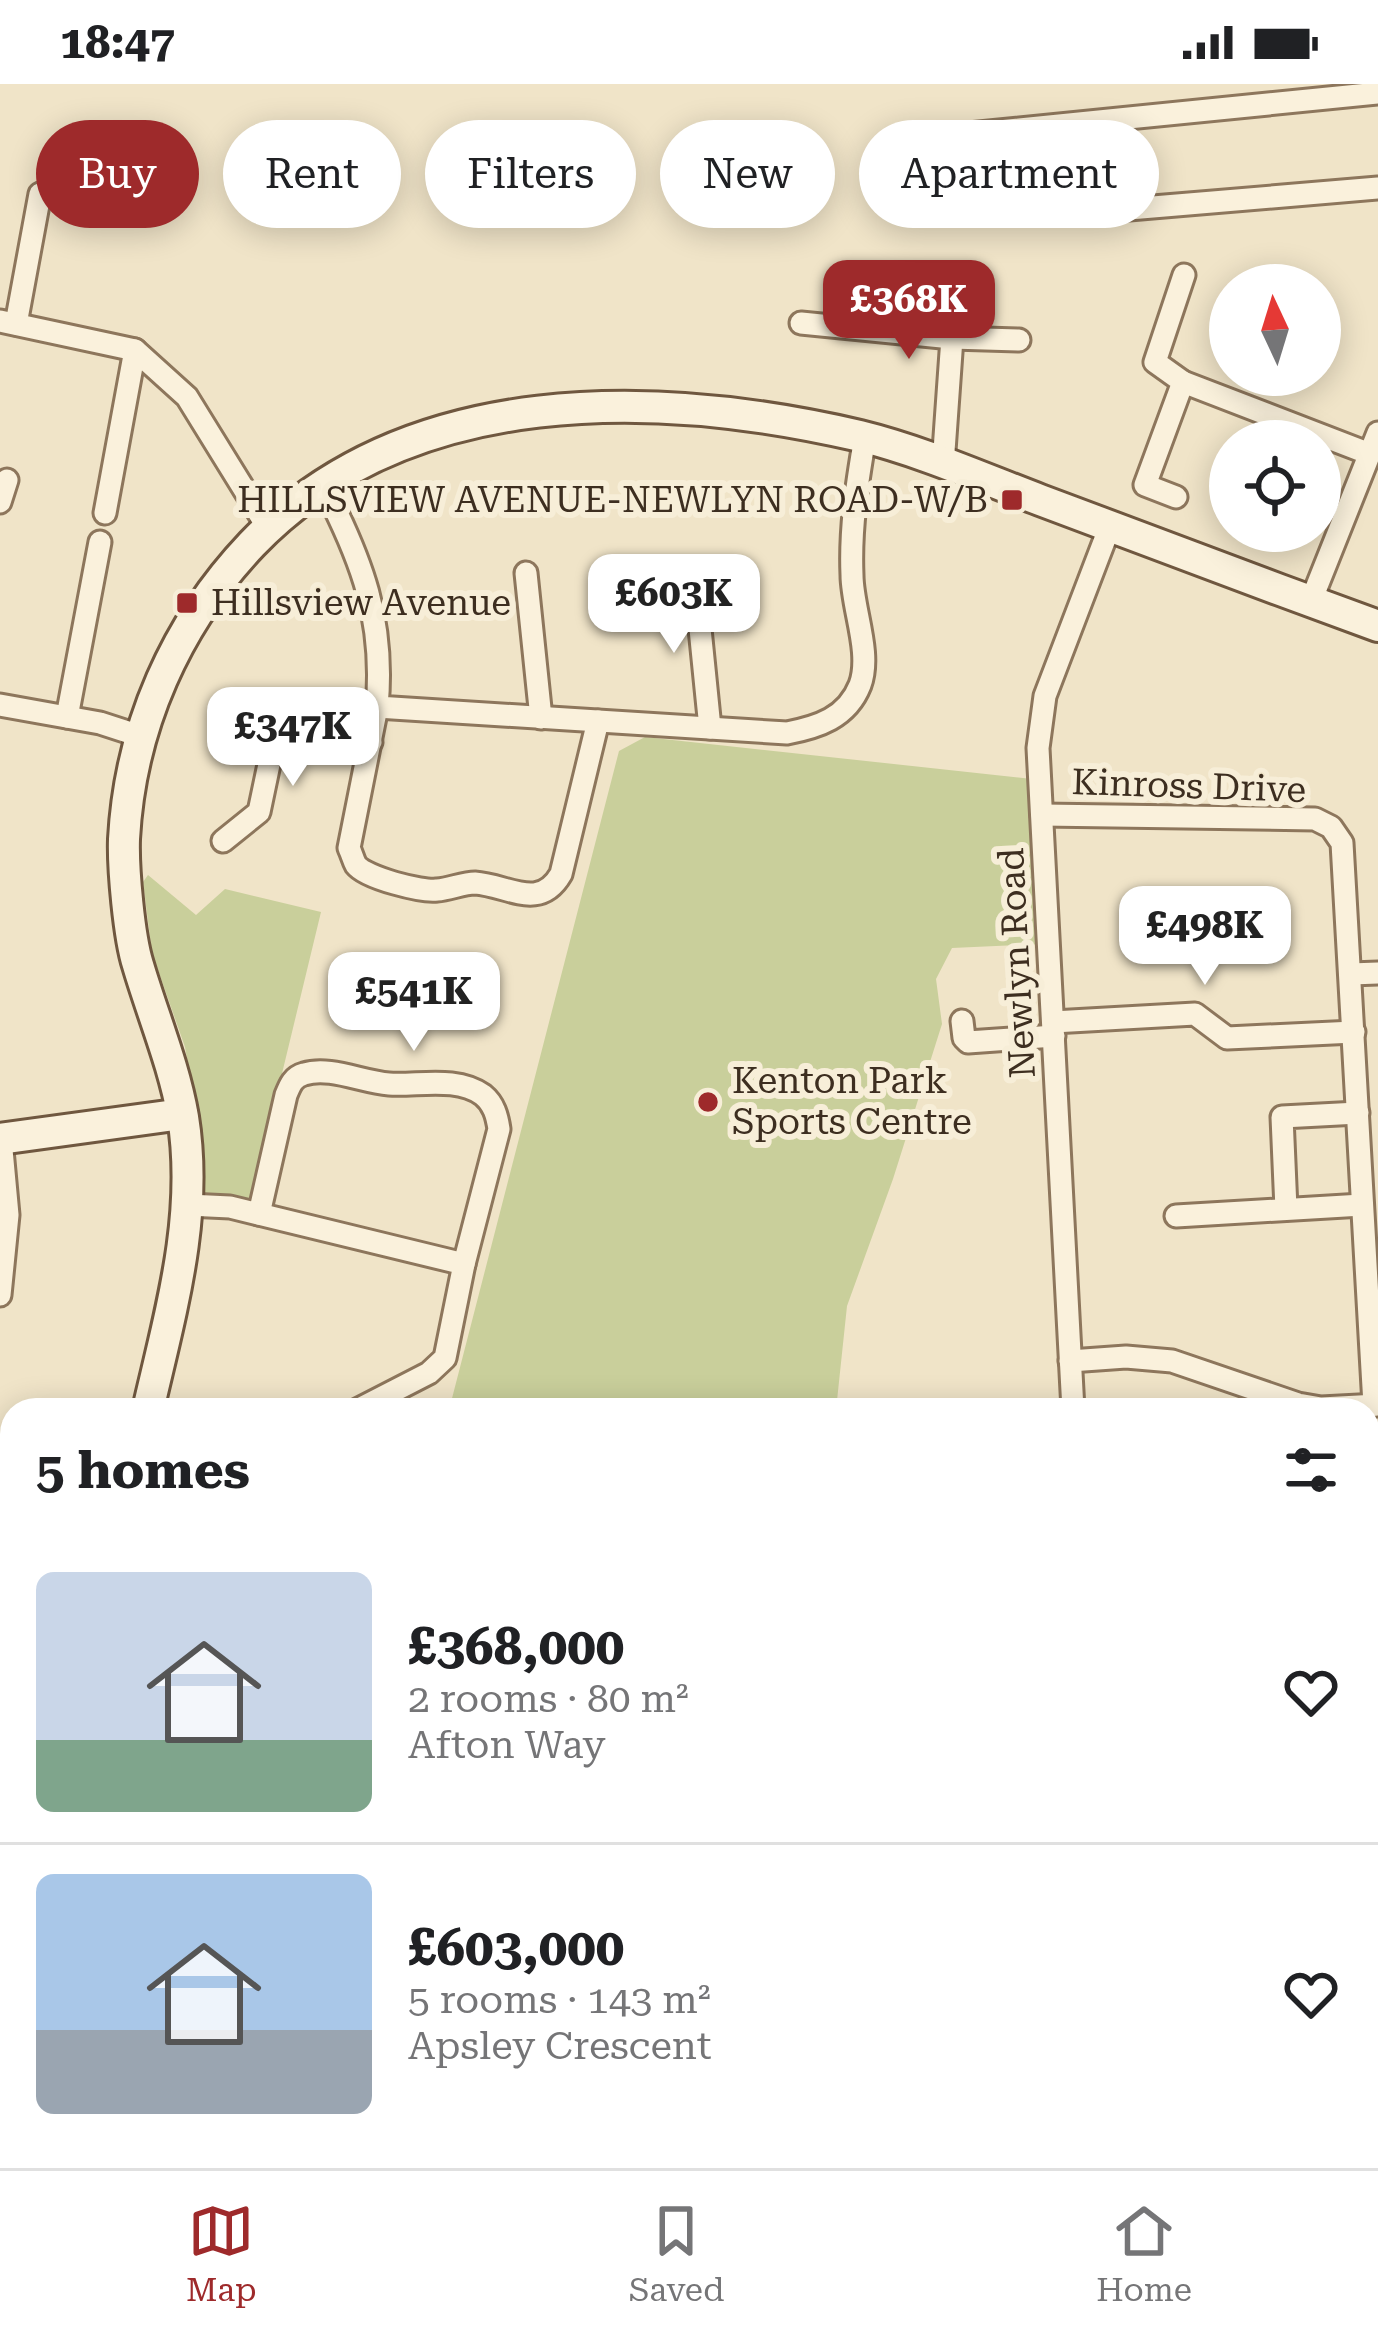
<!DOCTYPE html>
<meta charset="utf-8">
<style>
body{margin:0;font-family:"Roboto Serif",serif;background:#f2f2f2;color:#202124;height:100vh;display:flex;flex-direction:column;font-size:45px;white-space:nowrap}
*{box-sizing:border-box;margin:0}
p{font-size:39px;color:#757577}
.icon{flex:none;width:66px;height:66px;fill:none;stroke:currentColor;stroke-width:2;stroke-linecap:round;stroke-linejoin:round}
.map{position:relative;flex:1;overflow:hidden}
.sheet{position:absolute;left:0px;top:1314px;width:1380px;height:771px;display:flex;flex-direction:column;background:#fff;border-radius:36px 36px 0 0;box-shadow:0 6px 30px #0003}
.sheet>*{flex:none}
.top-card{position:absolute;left:36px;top:36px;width:1308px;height:108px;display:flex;gap:24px}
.needle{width:78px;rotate:356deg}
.tools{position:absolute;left:1209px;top:180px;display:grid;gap:24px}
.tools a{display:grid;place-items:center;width:132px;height:132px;border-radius:50%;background:#fff;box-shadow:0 6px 30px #0003;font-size:60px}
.price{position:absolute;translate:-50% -102px;padding:0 27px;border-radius:24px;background:#fff;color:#222;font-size:39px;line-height:78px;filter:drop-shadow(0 3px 6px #0008)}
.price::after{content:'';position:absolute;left:50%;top:72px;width:36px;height:27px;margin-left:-18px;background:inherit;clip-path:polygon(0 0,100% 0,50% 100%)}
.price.on{background:#9e2a2b;color:#fff}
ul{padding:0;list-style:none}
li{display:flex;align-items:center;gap:36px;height:300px;padding:0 36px}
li+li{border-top:3px solid #e0e0e0}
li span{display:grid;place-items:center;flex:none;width:336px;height:240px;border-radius:18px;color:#555}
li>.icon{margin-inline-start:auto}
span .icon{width:144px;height:144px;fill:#fffc;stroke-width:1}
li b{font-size:51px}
h2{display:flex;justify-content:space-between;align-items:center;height:144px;padding:0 36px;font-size:51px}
.chip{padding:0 42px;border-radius:54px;background:#fff;box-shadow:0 6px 30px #0003;font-size:42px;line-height:108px}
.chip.on{background:#9e2a2b;color:#fff}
.status{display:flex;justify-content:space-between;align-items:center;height:84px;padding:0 60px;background:#fff;direction:ltr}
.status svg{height:33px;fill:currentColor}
.tab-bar{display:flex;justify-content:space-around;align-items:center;height:168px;border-top:3px solid #e0e0e0;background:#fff;font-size:33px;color:#757577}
.tab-bar a{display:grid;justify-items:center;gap:6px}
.tab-bar .on{color:#9e2a2b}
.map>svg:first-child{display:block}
</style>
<div class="status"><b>18:47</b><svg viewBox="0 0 49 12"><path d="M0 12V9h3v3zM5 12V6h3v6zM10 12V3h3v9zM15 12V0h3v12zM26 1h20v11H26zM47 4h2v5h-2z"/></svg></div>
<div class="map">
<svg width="1378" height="2084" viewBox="0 0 1378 2084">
<rect width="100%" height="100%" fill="#f0e4c8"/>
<g fill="#c9cf9b">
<path d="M 645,653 L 1032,695 L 1043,860 L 952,864 L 936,895 L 942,940 L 893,1095 L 847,1222 L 836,1326 L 449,1326 L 619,667 Z"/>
<path d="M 148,791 L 196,831 L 225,805 L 321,828 L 251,1118 L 200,1111 L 201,1057 L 185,963 L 152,869 L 143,798 Z"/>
<path d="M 0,1517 L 12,1517 L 12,1713 L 0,1704 Z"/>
<path d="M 1006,2073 L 1270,2073 L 1272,2084 L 1009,2084 Z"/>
</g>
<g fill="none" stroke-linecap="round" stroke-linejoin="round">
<g stroke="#8d765c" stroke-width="27">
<g id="street">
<path d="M 908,56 L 1378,9"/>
<path d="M 1129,125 L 1378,104"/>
<path d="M 0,237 L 135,266 L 187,313 L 268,444"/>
<path d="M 801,239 L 952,254 L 943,381"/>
<path d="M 16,240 L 40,110"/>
<path d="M 952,254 L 1019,256"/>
<path d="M 1183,298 L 1370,370"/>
<path d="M 323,401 C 362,476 385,537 377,623 L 787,649 C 818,643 847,634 860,601 C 872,569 852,524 852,491 C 850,444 857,400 865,353"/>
<path d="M 1176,413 L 1145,401 L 1183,298 L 1155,278 L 1184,191"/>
<path d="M 0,418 L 7,396"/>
<path d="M 105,429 L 135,266"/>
<path d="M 526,489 L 541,634"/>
<path d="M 695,495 L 710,644"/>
<path d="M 1311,517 L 1378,349"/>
<path d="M 0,621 L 100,639 L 140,652"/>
<path d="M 377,623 L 349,764 C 352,770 353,776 356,781 C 366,794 422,808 437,806 C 450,805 463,799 475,799 C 508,801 539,828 561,790 L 598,637"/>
<path d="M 67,633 L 100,458"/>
<path d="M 1042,731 L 1315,735 L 1331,743 L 1342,759 L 1374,1321"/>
<path d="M 223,757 L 259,728 L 272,666 L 305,640 L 371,658"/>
<path d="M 1351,890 L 1378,889"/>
<path d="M 962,937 L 964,954 L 968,958 L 1054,952"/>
<path d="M 1053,938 L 1195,930 L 1227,954 L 1354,948"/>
<path d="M 188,1121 L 230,1123 L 464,1180 L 445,1274 L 429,1289 L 357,1326"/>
<path d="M 1286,1125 L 1282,1033 L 1358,1029"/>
<path d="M 259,1130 L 286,1011 C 290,1001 293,993 304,990 C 330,982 362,998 389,1000 C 418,1002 457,992 483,1011 C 494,1020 497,1032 499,1045 L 464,1180"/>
<path d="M 1176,1132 L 1362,1121"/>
<path d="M 0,1211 L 8,1131 L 1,1055"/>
<path d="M 1070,1277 L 1126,1273 L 1172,1277 L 1298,1320 L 1321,1324 L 1378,1321"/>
<path d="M 1073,1326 L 1038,664 L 1045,612 L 1110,442"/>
<path d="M 0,1496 L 12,1497"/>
<path d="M 1368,1641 L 1378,1640"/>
<path d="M 350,2073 L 384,2084"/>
<path d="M 1361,2073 L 1362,2084"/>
<path d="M 604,2084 L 658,2074"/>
</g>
</g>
<g stroke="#6f573f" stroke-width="36">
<g id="secondary">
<path d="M 0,1055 L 182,1030"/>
<path d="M 148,1326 C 170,1230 199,1133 183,1033 C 174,981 153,932 138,881 C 129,853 123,784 124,755 C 130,643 176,540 252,460 C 408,298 657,305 860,352 C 921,367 982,394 1040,416 C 1153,458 1265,501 1378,542"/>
<path d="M 1368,1474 L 1378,1473"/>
<path d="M 983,2073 L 985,2084"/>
</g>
</g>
<use href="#street" stroke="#faf1dc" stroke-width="21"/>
<use href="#secondary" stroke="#faf1dc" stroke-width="30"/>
</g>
<g fill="#9e2a2b" stroke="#f7eed8" stroke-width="4.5">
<rect x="1000" y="404" width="24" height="24" rx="6"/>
<rect x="175" y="507" width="24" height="24" rx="6"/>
<circle cx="708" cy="1018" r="12"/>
</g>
<g text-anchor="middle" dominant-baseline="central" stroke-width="12" stroke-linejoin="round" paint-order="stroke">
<g font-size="36" fill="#3d2e20" stroke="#f7eed8" text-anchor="start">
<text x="988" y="416" text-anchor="end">HILLSVIEW AVENUE-NEWLYN ROAD-W/B</text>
<text x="211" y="519">Hillsview Avenue</text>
<text x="732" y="997">Kenton Park<tspan x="732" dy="41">Sports Centre</tspan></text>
</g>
<g font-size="36" fill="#3d2e20" stroke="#f7eed8">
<text transform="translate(1189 702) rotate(2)">Kinross Drive</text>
<text transform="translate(1017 879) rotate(-93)">Newlyn Road</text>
</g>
</g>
</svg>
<div class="tools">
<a><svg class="needle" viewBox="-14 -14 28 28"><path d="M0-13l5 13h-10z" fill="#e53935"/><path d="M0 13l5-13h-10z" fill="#757577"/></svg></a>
<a><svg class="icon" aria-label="locate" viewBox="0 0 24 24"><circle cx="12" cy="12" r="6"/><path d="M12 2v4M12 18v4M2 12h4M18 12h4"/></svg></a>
</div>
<b class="price on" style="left:909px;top:278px">£368K</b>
<b class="price" style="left:674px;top:572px">£603K</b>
<b class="price" style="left:293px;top:705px">£347K</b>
<b class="price" style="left:1205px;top:904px">£498K</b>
<b class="price" style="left:414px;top:970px">£541K</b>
<div class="top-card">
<a class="chip on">Buy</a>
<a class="chip">Rent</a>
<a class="chip">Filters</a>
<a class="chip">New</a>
<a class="chip">Apartment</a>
</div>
<section class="sheet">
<h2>5 homes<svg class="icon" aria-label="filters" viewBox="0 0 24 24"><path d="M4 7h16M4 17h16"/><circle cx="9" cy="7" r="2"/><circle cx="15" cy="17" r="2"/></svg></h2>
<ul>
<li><span style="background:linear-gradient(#c9d6e8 70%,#7fa58c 0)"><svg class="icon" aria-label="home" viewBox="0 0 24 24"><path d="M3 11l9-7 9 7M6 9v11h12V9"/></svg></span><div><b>£368,000</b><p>2 rooms · 80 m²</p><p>Afton Way</p></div><svg class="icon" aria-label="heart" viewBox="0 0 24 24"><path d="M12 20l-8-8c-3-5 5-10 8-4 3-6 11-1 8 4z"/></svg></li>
<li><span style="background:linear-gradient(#a9c7e8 65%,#9aa5b1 0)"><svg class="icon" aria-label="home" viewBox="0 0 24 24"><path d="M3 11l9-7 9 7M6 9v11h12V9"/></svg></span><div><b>£603,000</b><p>5 rooms · 143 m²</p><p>Apsley Crescent</p></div><svg class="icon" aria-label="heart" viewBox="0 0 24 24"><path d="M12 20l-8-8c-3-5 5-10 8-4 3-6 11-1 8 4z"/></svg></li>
</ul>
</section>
</div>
<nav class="tab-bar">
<a class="on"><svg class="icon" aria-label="map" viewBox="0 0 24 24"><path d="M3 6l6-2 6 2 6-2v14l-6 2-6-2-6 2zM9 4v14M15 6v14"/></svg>Map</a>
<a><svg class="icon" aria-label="saved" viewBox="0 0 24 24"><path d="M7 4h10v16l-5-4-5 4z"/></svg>Saved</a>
<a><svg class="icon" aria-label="home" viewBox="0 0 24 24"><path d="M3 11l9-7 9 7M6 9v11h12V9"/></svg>Home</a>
</nav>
